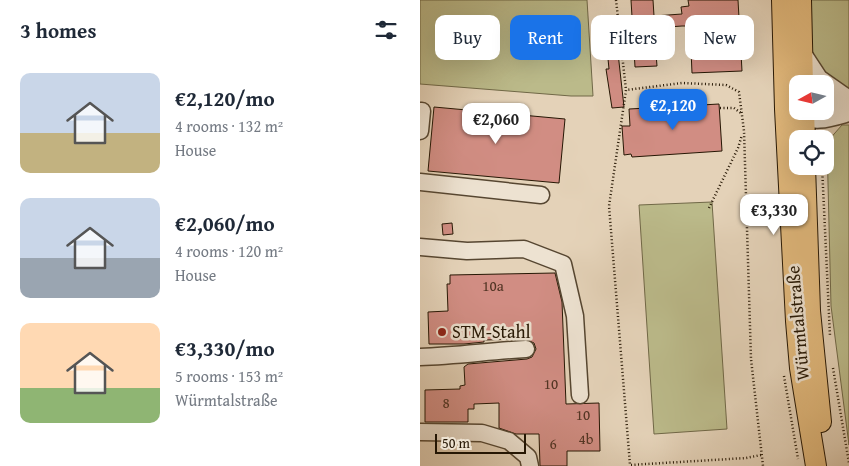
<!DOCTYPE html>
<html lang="en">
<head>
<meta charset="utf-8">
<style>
  body { margin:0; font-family:"Gentium Book Plus",serif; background:#f2f2f3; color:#1f2937; height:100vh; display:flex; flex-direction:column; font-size:19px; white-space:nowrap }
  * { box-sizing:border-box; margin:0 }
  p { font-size:16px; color:#747a83 }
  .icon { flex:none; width:28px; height:28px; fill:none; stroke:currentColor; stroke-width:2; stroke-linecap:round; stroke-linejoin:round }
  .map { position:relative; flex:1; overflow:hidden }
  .panel { display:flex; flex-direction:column; background:#fff; width:420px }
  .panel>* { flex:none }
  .top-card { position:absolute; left:15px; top:15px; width:339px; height:45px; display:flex; gap:10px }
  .needle { width:32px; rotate:262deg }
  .tools { position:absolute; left:369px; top:75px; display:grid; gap:10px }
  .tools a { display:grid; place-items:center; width:45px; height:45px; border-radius:10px; background:#fff; box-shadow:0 5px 20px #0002; font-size:25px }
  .scale { position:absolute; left:15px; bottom:12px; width:91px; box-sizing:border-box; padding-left:5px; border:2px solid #261704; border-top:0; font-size:14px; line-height:18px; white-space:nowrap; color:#261704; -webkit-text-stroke:4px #ede2d1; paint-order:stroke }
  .price { position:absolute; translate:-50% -42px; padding:0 11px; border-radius:10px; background:#fff; color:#222; font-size:16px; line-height:32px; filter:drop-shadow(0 1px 2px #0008) }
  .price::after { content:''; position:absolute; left:50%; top:30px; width:15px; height:11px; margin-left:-8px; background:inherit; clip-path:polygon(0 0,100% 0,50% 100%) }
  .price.active { background:#1a73e8; color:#fff }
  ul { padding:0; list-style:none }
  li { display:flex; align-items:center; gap:15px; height:125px; padding:0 20px }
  li span { display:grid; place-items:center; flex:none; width:140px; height:100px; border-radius:10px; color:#555 }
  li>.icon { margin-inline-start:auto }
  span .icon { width:60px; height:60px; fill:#fffc; stroke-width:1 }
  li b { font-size:21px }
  h2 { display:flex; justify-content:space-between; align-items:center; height:60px; padding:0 20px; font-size:21px }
  .pill { padding:0 18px; border-radius:10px; background:#fff; box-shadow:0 5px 20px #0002; font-size:18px; line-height:45px }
  .pill.active { background:#1a73e8; color:#fff }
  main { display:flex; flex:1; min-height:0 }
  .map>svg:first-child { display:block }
  .green { fill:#bbba8a; stroke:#706847 }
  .building { fill:#d18d83; stroke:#261704 }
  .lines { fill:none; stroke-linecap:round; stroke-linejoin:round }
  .minor-casing { stroke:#564631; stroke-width:19 }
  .major-casing { stroke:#261704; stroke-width:22 }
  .path { stroke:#261704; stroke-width:2.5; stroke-dasharray:1 2.5; stroke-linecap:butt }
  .minor { stroke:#ede2d1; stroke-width:16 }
  .major { stroke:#e2b97c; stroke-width:20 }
  .poi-dot { fill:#8f2418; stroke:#ede2d1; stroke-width:2 }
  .labels { text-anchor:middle; stroke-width:5; stroke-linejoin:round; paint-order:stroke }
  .number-label { font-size:15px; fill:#513424 }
  .street-label { font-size:18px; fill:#261704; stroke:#ede2d1 }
  .poi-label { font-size:18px; fill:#261704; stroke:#ede2d1; text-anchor:start }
</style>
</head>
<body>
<main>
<section class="panel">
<h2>3 homes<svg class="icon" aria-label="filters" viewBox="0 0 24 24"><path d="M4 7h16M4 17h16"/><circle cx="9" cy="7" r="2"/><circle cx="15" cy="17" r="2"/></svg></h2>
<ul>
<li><span style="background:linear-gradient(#c9d6e8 60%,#c2b280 0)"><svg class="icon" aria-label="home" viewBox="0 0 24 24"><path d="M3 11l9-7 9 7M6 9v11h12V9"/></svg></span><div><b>€2,120/mo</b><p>4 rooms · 132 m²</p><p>House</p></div></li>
<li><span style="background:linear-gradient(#c9d6e8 60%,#9aa5b1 0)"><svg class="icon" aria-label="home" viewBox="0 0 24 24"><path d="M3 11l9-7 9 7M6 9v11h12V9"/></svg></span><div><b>€2,060/mo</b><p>4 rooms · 120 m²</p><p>House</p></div></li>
<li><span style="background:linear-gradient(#ffd9b3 65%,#8fb573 0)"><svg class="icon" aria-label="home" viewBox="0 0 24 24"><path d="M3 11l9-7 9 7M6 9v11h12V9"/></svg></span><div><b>€3,330/mo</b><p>5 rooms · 153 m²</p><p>Würmtalstraße</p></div></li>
</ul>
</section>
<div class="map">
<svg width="429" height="466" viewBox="0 0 429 466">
  <rect width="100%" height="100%" fill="#e4d2b8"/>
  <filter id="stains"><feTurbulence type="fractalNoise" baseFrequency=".004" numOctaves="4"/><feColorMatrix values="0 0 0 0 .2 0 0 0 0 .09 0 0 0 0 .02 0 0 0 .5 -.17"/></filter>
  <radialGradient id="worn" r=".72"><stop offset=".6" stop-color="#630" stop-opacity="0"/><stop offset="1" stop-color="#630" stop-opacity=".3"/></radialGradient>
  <g class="green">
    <polygon points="0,0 167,0 173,96 151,96 0,84"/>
    <path d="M 389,0 L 429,0 L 429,89 C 414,85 394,67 391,52 C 388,35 390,16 389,0 Z"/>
    <polygon points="422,125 429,125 429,445 411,306 407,142"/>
    <polygon points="292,202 307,429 234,434 219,205"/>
  </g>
  <g class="building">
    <polygon points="211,0 233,0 234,16 262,14 261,7 269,6 268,0 318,0 322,71 272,73 270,26 262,26 234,28 237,66 215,67"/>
    <polygon points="194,17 204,107 192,108 186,69 189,69 184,18"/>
    <polygon points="299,104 302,151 212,157 211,154 204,155 202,126 210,126 209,109"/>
    <polygon points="14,107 145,119 139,183 8,171"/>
    <polygon points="32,223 33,234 23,235 22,224"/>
    <polygon points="135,273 142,302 146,404 179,403 180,451 147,451 147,466 120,466 119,434 96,434 79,428 79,403 54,404 54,409 48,409 48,422 5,422 5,390 40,389 40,386 45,385 44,367 48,364 107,359 112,357 116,349 114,343 105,339 64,340 64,342 44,344 9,344 8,312 28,311 27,284 30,284 30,275"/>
  </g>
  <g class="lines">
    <defs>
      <g id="minor">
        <polyline points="382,52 399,78 429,99"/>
        <polyline points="405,104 429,107"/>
        <polyline points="0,111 2,111 0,131"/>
        <path d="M 374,114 C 395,124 408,119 429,113"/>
        <polyline points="0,182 121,195"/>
        <polyline points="0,247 47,251 104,249 143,264 155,316 160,395"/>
        <path d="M 0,357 C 35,356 70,351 106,349"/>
        <polyline points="0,432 62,433 89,441 108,457 110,466"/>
      </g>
      <g id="major">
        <polyline points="362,0 365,109 376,321 380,368 396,466"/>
        <polyline points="381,0 383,84"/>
        <polyline points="384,111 385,139"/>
        <polyline points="385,166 390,311 401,422"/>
      </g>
    </defs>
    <use href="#minor" class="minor-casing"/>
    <use href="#major" class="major-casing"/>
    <g class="path">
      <polyline points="196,0 206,90"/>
      <polyline points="300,108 314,108 321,113"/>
      <polyline points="402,166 410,336"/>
      <polyline points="289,208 318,148 322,135"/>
      <polyline points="413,368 429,463"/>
      <polyline points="364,376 378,459"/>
      <polyline points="341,455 326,458 210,465 189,206 206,90 262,83 306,85 319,92 324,131 331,359 343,466"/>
    </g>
    <use href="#minor" class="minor"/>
    <use href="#major" class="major"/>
  </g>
  <circle class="poi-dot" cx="22" cy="332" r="5"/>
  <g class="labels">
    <g class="number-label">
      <text x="73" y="291">10a</text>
      <text x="131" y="389">10</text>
      <text x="26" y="408">8</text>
      <text x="163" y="420">10</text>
      <text x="166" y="444">4b</text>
      <text x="133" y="449">6</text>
    </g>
    <g class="street-label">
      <text transform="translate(378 323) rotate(-95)" y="6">Würmtalstraße</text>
    </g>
    <g class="poi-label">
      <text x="32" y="338">STM-Stahl</text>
    </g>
  </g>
  <rect width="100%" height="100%" filter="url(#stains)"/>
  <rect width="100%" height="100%" fill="url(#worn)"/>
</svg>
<div class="tools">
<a><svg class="needle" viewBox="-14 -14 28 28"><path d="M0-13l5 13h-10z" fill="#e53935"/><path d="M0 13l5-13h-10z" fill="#747a83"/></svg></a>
<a><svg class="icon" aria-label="locate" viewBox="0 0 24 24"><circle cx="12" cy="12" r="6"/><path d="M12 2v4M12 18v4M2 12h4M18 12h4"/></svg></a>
</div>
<div class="scale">50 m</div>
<b class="price active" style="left:253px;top:131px">€2,120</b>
<b class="price" style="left:76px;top:145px">€2,060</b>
<b class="price" style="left:354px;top:236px">€3,330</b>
<div class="top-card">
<a class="pill">Buy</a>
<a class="pill active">Rent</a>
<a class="pill">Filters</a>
<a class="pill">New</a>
</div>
</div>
</main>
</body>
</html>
